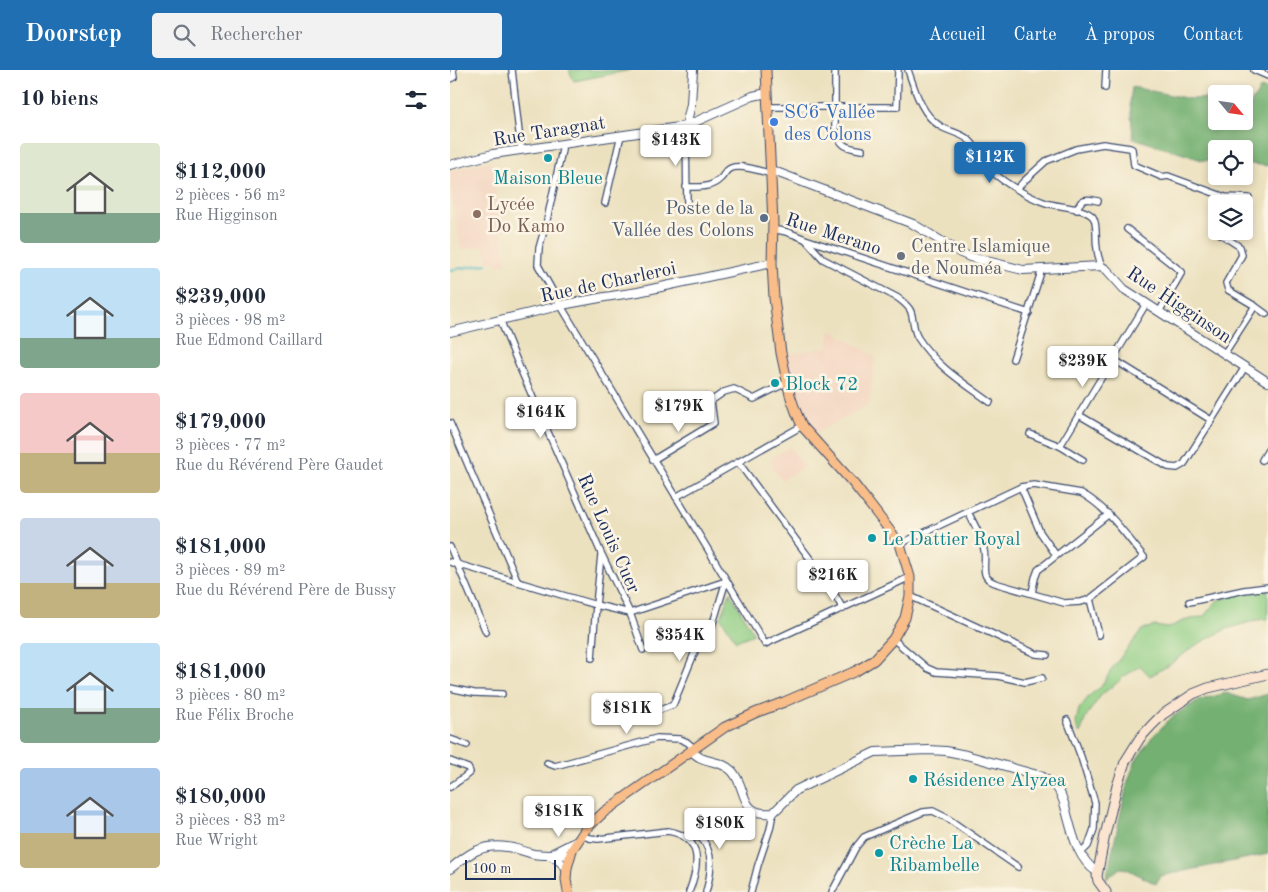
<!DOCTYPE html>
<html lang="fr">
<head>
<meta charset="utf-8">
<style>
  body { margin:0; font-family:"Old Standard TT",serif; background:#f2f2f3; color:#1f2937; height:100vh; display:flex; flex-direction:column; font-size:19px; white-space:nowrap }
  * { box-sizing:border-box; margin:0 }
  p { font-size:16px; color:#747a83 }
  .icon { flex:none; width:28px; height:28px; fill:none; stroke:currentColor; stroke-width:2; stroke-linecap:round; stroke-linejoin:round }
  .map { position:relative; flex:1; overflow:hidden }
  .details { display:flex; flex-direction:column; background:#fff; width:450px }
  .details>* { flex:none }
  .needle { width:32px; rotate:119deg }
  .fabs { position:absolute; left:758px; top:15px; display:grid; gap:10px }
  .fabs a { display:grid; place-items:center; width:45px; height:45px; border-radius:5px; background:#fff; box-shadow:0 2px 8px #0003; font-size:25px }
  .scale { position:absolute; left:15px; bottom:12px; width:91px; box-sizing:border-box; padding-left:5px; border:2px solid #1b2f5e; border-top:0; font-size:14px; line-height:18px; white-space:nowrap; color:#1b2f5e; -webkit-text-stroke:4px #fcf5e5; paint-order:stroke }
  .price { position:absolute; translate:-50% -42px; padding:0 11px; border-radius:5px; background:#fff; color:#222; font-size:16px; line-height:32px; filter:drop-shadow(0 1px 2px #0008) }
  .price::after { content:''; position:absolute; left:50%; top:30px; width:15px; height:11px; margin-left:-8px; background:inherit; clip-path:polygon(0 0,100% 0,50% 100%) }
  .price.current { background:#1f6fb2; color:#fff }
  ul { padding:0; list-style:none }
  li { display:flex; align-items:center; gap:15px; height:125px; padding:0 20px }
  li span { display:grid; place-items:center; flex:none; width:140px; height:100px; border-radius:5px; color:#555 }
  li>.icon { margin-inline-start:auto }
  span .icon { width:60px; height:60px; fill:#fffc; stroke-width:1 }
  li b { font-size:21px }
  h2 { display:flex; justify-content:space-between; align-items:center; height:60px; padding:0 20px; font-size:21px }
  header { display:flex; align-items:center; gap:30px; box-sizing:border-box; height:70px; padding:0 25px; background:#1f6fb2; color:#fff }
  header strong { font-size:24px }
  nav { display:flex; gap:28px; margin-inline-start:auto; font-size:18px }
  .search { width:350px; height:45px; background:#f2f2f3; display:flex; align-items:center; gap:12px; box-sizing:border-box; padding:0 18px; border-radius:5px; color:#747a83; font-size:19px }
  main { display:flex; flex:1; min-height:0 }
  .map>svg:first-child { display:block }
  .built { fill:#f3d4bf }
  .green { fill:#8fcd83; stroke:#557e70 }
  .forest { fill:#73b071; stroke:#477068 }
  .lines { fill:none; stroke-linecap:round; stroke-linejoin:round }
  .stream { stroke:#4cbac6; stroke-width:2 }
  .minor-casing { stroke:#3a4a6d; stroke-width:8 }
  .tertiary-casing { stroke:#3a4a6d; stroke-width:10 }
  .secondary-casing { stroke:#3a4a6d; stroke-width:11 }
  .primary-casing { stroke:#3a4a6d; stroke-width:11 }
  .minor { stroke:#fff; stroke-width:5.5 }
  .tertiary { stroke:#fff; stroke-width:8 }
  .secondary { stroke:#fce5d0; stroke-width:9 }
  .primary { stroke:#f8bd89; stroke-width:9 }
  .shop-dot { fill:#3f7fe0; stroke:#fcf5e5; stroke-width:2 }
  .culture-dot { fill:#0f9aa8; stroke:#fcf5e5; stroke-width:2 }
  .education-dot { fill:#8d6e63; stroke:#fcf5e5; stroke-width:2 }
  .service-dot { fill:#5c6f8a; stroke:#fcf5e5; stroke-width:2 }
  .worship-dot { fill:#6b7280; stroke:#fcf5e5; stroke-width:2 }
  .labels { text-anchor:middle; stroke-width:5; stroke-linejoin:round; paint-order:stroke }
  .shop-label { font-size:19px; fill:#366cbe; stroke:#fcf5e5; text-anchor:start }
  .street-label { font-size:19px; fill:#1b2f5e; stroke:#fcf5e5 }
  .culture-label { font-size:19px; fill:#0d838f; stroke:#fcf5e5; text-anchor:start }
  .education-label { font-size:19px; fill:#785e54; stroke:#fcf5e5; text-anchor:start }
  .service-label { font-size:19px; fill:#4e5e75; stroke:#fcf5e5; text-anchor:end }
  .worship-label { font-size:19px; fill:#5b616d; stroke:#fcf5e5; text-anchor:start }
</style>
</head>
<body>
<header>
<strong>Doorstep</strong>
<div class="search"><svg class="icon" aria-label="search" viewBox="0 0 24 24"><circle cx="10" cy="10" r="6"/><path d="M15 15l6 6"/></svg>Rechercher</div>
<nav><a>Accueil</a><a>Carte</a><a>À propos</a><a>Contact</a></nav>
</header>
<main>
<section class="details">
<h2>10 biens<svg class="icon" aria-label="filters" viewBox="0 0 24 24"><path d="M4 7h16M4 17h16"/><circle cx="9" cy="7" r="2"/><circle cx="15" cy="17" r="2"/></svg></h2>
<ul>
<li><span style="background:linear-gradient(#dfe7d0 70%,#7fa58c 0)"><svg class="icon" aria-label="home" viewBox="0 0 24 24"><path d="M3 11l9-7 9 7M6 9v11h12V9"/></svg></span><div><b>$112,000</b><p>2 pièces · 56 m²</p><p>Rue Higginson</p></div></li>
<li><span style="background:linear-gradient(#bfe0f5 70%,#7fa58c 0)"><svg class="icon" aria-label="home" viewBox="0 0 24 24"><path d="M3 11l9-7 9 7M6 9v11h12V9"/></svg></span><div><b>$239,000</b><p>3 pièces · 98 m²</p><p>Rue Edmond Caillard</p></div></li>
<li><span style="background:linear-gradient(#f6c9c9 60%,#c2b280 0)"><svg class="icon" aria-label="home" viewBox="0 0 24 24"><path d="M3 11l9-7 9 7M6 9v11h12V9"/></svg></span><div><b>$179,000</b><p>3 pièces · 77 m²</p><p>Rue du Révérend Père Gaudet</p></div></li>
<li><span style="background:linear-gradient(#c9d6e8 65%,#c2b280 0)"><svg class="icon" aria-label="home" viewBox="0 0 24 24"><path d="M3 11l9-7 9 7M6 9v11h12V9"/></svg></span><div><b>$181,000</b><p>3 pièces · 89 m²</p><p>Rue du Révérend Père de Bussy</p></div></li>
<li><span style="background:linear-gradient(#bfe0f5 65%,#7fa58c 0)"><svg class="icon" aria-label="home" viewBox="0 0 24 24"><path d="M3 11l9-7 9 7M6 9v11h12V9"/></svg></span><div><b>$181,000</b><p>3 pièces · 80 m²</p><p>Rue Félix Broche</p></div></li>
<li><span style="background:linear-gradient(#a9c7e8 65%,#c2b280 0)"><svg class="icon" aria-label="home" viewBox="0 0 24 24"><path d="M3 11l9-7 9 7M6 9v11h12V9"/></svg></span><div><b>$180,000</b><p>3 pièces · 83 m²</p><p>Rue Wright</p></div></li>
</ul>
</section>
<div class="map">
<svg width="818" height="822" viewBox="0 0 818 822">
  <rect width="100%" height="100%" fill="#fcf5e5"/>
  <filter id="ink" filterUnits="userSpaceOnUse"><feTurbulence type="fractalNoise" baseFrequency=".02" numOctaves="2"/><feDisplacementMap in="SourceGraphic" scale="10" xChannelSelector="R" yChannelSelector="G"/><feConvolveMatrix kernelMatrix="1 2 1 2 8 2 1 2 1" color-interpolation-filters="sRGB"/></filter>
  <filter id="wash" filterUnits="userSpaceOnUse"><feTurbulence type="fractalNoise" baseFrequency=".0096" numOctaves="4" result="noise"/><feDisplacementMap in="SourceGraphic" scale="20" xChannelSelector="R" yChannelSelector="G"/><feGaussianBlur stdDeviation="1.12" result="paint"/><feColorMatrix in="noise" values="0 0 0 0 0 0 0 0 0 0 0 0 0 0 0 0 0 1.4 0 .05"/><feComposite in="paint" operator="in"/></filter>
  <g filter="url(#wash)">
    <rect width="100%" height="100%" fill="#ece1bf"/>
    <g class="built">
      <polygon points="41,90 56,193 47,195 45,190 37,192 34,176 11,180 0,114 0,101"/>
      <polygon points="380,259 425,286 419,334 361,366 352,356 331,285 378,277"/>
      <polygon points="340,377 354,396 332,410 323,398 322,388"/>
    </g>
    <g class="green">
      <polygon points="119,0 181,0 124,11"/>
      <polygon points="818,520 818,549 807,550 776,559 746,575 719,595 700,606 690,596 673,607 667,613 652,624 637,645 630,663 627,659 626,652 629,639 640,625 651,617 663,597 693,559 705,556 718,558 733,551 754,546 768,530 788,524"/>
      <polygon points="280,523 304,564 286,571 271,548"/>
    </g>
    <g class="forest">
      <polygon points="682,17 740,29 766,28 766,51 794,51 794,40 796,41 811,18 818,21 818,96 794,93 794,79 766,79 766,91 752,90 683,68 680,32"/>
      <polygon points="776,623 798,630 818,624 818,784 710,806 706,814 677,799 670,798 656,809 678,711 685,692 702,667 722,647 747,631"/>
    </g>
    <g class="lines">
      <polyline class="stream" points="0,200 36,194"/>
    </g>
  </g>
  <g filter="url(#ink)">
    <g class="lines">
      <defs>
        <g id="minor">
          <polyline points="62,0 71,80"/>
          <path d="M 385,0 L 385,62 C 393,78 396,77 412,80"/>
          <path d="M 458,0 C 465,20 471,44 490,56 C 499,62 512,63 520,71 C 527,77 529,87 535,94 C 548,110 576,126 596,133 C 608,137 635,137 643,147 C 648,154 645,169 647,178 C 647,184 650,190 651,196"/>
          <polyline points="804,0 818,6"/>
          <polyline points="0,9 4,7 3,0"/>
          <polyline points="655,18 656,0"/>
          <polyline points="317,37 447,37 448,0"/>
          <polyline points="236,56 237,138"/>
          <polyline points="112,74 112,80 97,150 89,178 88,195 111,236 315,574 460,507"/>
          <path d="M 236,117 C 249,117 261,118 270,109 C 275,105 275,100 281,98 C 291,94 311,101 321,104"/>
          <polyline points="567,119 573,112 596,91 626,79 653,74 680,78 682,79 684,95 712,107 718,106 775,127 799,128"/>
          <polyline points="155,133 171,65"/>
          <path d="M 627,140 C 630,128 637,128 648,131"/>
          <polyline points="677,159 732,202 709,242"/>
          <path d="M 323,160 C 333,159 345,165 355,169 L 579,243"/>
          <polyline points="766,161 790,177 792,185 776,213 778,220 805,236 774,284"/>
          <path d="M 356,170 L 373,189 L 448,228 C 453,232 459,236 461,242 C 464,251 463,260 468,268 C 486,296 514,313 540,332"/>
          <polyline points="805,236 816,244"/>
          <polyline points="51,250 53,257 69,296 151,483 180,543 193,580"/>
          <polyline points="563,289 592,199"/>
          <polyline points="663,289 761,350"/>
          <polyline points="629,345 718,397 727,398 734,394 795,297"/>
          <polyline points="0,353 68,512"/>
          <polyline points="580,364 610,376"/>
          <polyline points="203,390 264,353 261,331 274,322 284,319 304,329 338,312"/>
          <polyline points="633,390 610,376 696,234"/>
          <polyline points="812,390 818,380"/>
          <polyline points="288,392 378,513 393,539"/>
          <polyline points="571,417 590,462 606,485"/>
          <polyline points="226,427 352,356"/>
          <path d="M 450,474 L 571,417 L 584,415 L 631,423 C 657,437 675,464 694,487 L 640,529 L 631,532 L 614,533 L 548,514 C 542,512 537,510 535,504 C 533,497 536,487 534,480 C 533,469 523,452 518,442"/>
          <polyline points="0,477 36,562"/>
          <polyline points="0,492 146,535 180,543 276,511"/>
          <polyline points="582,523 585,508 588,500 659,444"/>
          <polyline points="460,526 586,584 597,585"/>
          <polyline points="640,529 649,565"/>
          <polyline points="739,532 794,520 818,517"/>
          <polyline points="443,569 477,598 486,602 548,606 575,612 592,608"/>
          <polyline points="142,588 146,535 151,485"/>
          <polyline points="0,618 24,623 52,624"/>
          <polyline points="165,650 204,642 223,635 246,579 260,563 276,511"/>
          <polyline points="617,650 631,687 645,733 644,759 638,776 631,783"/>
          <polyline points="0,669 17,675"/>
          <path d="M 0,691 L 18,698 L 20,702 C 14,708 7,712 0,717"/>
          <polyline points="97,693 105,696 207,668 230,669 237,672 244,678"/>
          <path d="M 131,765 L 139,768 L 148,769 L 218,761 C 254,767 249,796 239,822"/>
          <path d="M 236,768 L 250,767 C 265,782 261,804 256,822"/>
          <polyline points="301,822 308,795 320,759 323,743"/>
          <polyline points="382,822 406,777 414,767 473,742 483,741 497,748 568,797"/>
        </g>
        <g id="tertiary">
          <polyline points="236,56 241,34 243,0"/>
          <polyline points="0,95 43,84 236,56 303,26 317,23"/>
          <polyline points="321,100 463,154 511,183 520,187 573,200 651,196 657,200 674,219 818,312"/>
          <polyline points="0,262 117,234 155,227 188,222 322,193"/>
          <path d="M 241,680 C 251,694 271,689 282,701 C 298,718 288,747 323,743 L 346,720 L 425,682 L 479,680 L 496,681 L 516,685 L 591,706 C 597,710 603,713 607,718 C 612,724 614,733 616,740 C 622,762 627,789 647,802"/>
          <polyline points="103,783 127,771"/>
          <polyline points="100,785 108,790 117,798"/>
          <path d="M 0,799 C 18,784 32,773 57,777 C 66,778 75,782 84,784 C 95,786 108,784 120,785"/>
        </g>
        <polyline id="secondary" points="656,822 648,811 647,806 655,765 667,716 675,692 690,668 702,655 712,645 743,624 758,618 818,604"/>
        <polyline id="primary" points="118,822 116,809 117,798 122,780 135,760 154,742 275,657 305,643 334,632 406,601 424,590 443,569 455,548 460,526 460,507 450,474 424,440 403,413 352,356 346,342 340,325 331,283 324,228 322,193 323,153 316,0"/>
      </defs>
      <use href="#minor" class="minor-casing"/>
      <use href="#tertiary" class="tertiary-casing"/>
      <use href="#secondary" class="secondary-casing"/>
      <use href="#primary" class="primary-casing"/>
      <use href="#minor" class="minor"/>
      <use href="#tertiary" class="tertiary"/>
      <use href="#secondary" class="secondary"/>
      <use href="#primary" class="primary"/>
    </g>
  </g>
  <circle class="shop-dot" cx="324" cy="52" r="5"/>
  <g class="culture-dot">
    <circle cx="98" cy="88" r="5"/>
    <circle cx="325" cy="313" r="5"/>
    <circle cx="422" cy="468" r="5"/>
    <circle cx="463" cy="709" r="5"/>
    <circle cx="429" cy="783" r="5"/>
  </g>
  <circle class="education-dot" cx="27" cy="144" r="5"/>
  <circle class="service-dot" cx="314" cy="148" r="5"/>
  <circle class="worship-dot" cx="451" cy="186" r="5"/>
  <g class="labels">
    <g class="shop-label">
      <text x="334" y="48">SC6 Vallée<tspan x="334" dy="22">des Colons</tspan></text>
    </g>
    <g class="street-label">
      <text transform="translate(99 60) rotate(-9)" y="7">Rue Taragnat</text>
      <text transform="translate(384 163) rotate(18)" y="7">Rue Merano</text>
      <text transform="translate(158 211) rotate(-12)" y="7">Rue de Charleroi</text>
      <text transform="translate(730 234) rotate(34)" y="7">Rue Higginson</text>
      <text transform="translate(160 463) rotate(66)" y="7">Rue Louis Cuer</text>
    </g>
    <g class="culture-label">
      <text x="98" y="114" text-anchor="middle">Maison Bleue</text>
      <text x="335" y="320">Block 72</text>
      <text x="432" y="475">Le Dattier Royal</text>
      <text x="473" y="716">Résidence Alyzea</text>
      <text x="439" y="779">Crèche La<tspan x="439" dy="22">Ribambelle</tspan></text>
    </g>
    <g class="education-label">
      <text x="37" y="140">Lycée<tspan x="37" dy="22">Do Kamo</tspan></text>
    </g>
    <g class="service-label">
      <text x="304" y="144">Poste de la<tspan x="304" dy="22">Vallée des Colons</tspan></text>
    </g>
    <g class="worship-label">
      <text x="461" y="182">Centre Islamique<tspan x="461" dy="22">de Nouméa</tspan></text>
    </g>
  </g>
</svg>
<div class="fabs">
<a><svg class="needle" viewBox="-14 -14 28 28"><path d="M0-13l5 13h-10z" fill="#e53935"/><path d="M0 13l5-13h-10z" fill="#747a83"/></svg></a>
<a><svg class="icon" aria-label="locate" viewBox="0 0 24 24"><circle cx="12" cy="12" r="6"/><path d="M12 2v4M12 18v4M2 12h4M18 12h4"/></svg></a>
<a><svg class="icon" aria-label="layers" viewBox="0 0 24 24"><path d="M12 4l9 5-9 5-9-5zM3 14l9 5 9-5"/></svg></a>
</div>
<div class="scale">100 m</div>
<b class="price" style="left:226px;top:97px">$143K</b>
<b class="price current" style="left:540px;top:114px">$112K</b>
<b class="price" style="left:633px;top:318px">$239K</b>
<b class="price" style="left:229px;top:363px">$179K</b>
<b class="price" style="left:91px;top:369px">$164K</b>
<b class="price" style="left:383px;top:532px">$216K</b>
<b class="price" style="left:230px;top:592px">$354K</b>
<b class="price" style="left:177px;top:665px">$181K</b>
<b class="price" style="left:109px;top:768px">$181K</b>
<b class="price" style="left:270px;top:780px">$180K</b>
</div>
</main>
</body>
</html>
